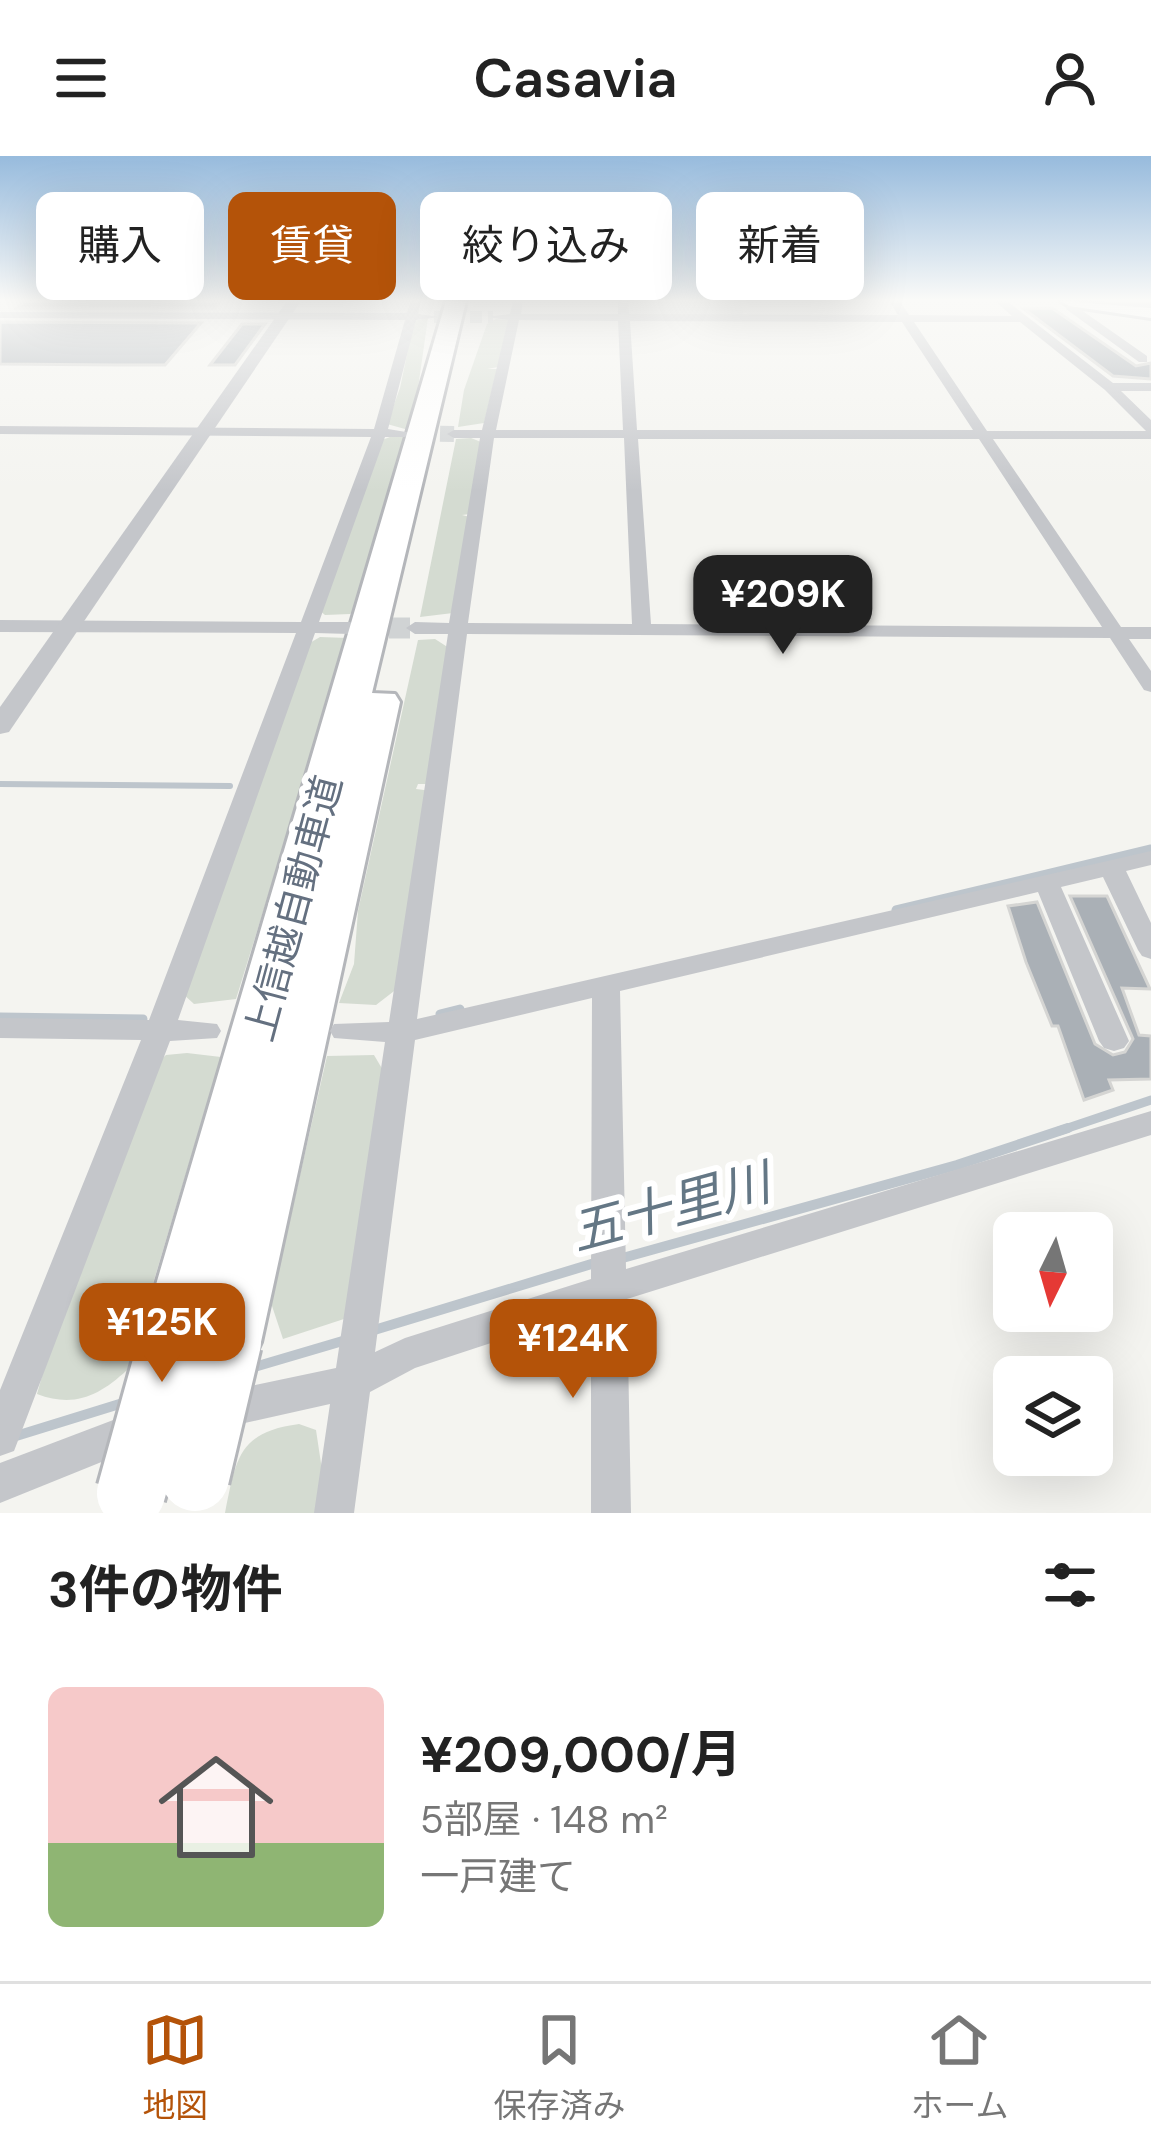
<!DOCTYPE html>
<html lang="ja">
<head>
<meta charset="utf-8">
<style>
  body { margin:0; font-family:"DM Sans","Noto Sans JP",sans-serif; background:#f2f2f2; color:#222; height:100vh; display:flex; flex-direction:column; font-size:45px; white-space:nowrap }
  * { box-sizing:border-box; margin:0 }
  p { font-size:39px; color:#767676 }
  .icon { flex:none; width:66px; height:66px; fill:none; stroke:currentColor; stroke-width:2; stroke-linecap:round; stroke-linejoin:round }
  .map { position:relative; height:1357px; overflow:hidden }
  .drawer { display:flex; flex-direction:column; background:#fff; flex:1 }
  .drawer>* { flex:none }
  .guide { position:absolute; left:36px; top:36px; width:1080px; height:108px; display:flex; gap:24px }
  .needle { width:78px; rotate:185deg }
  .buttons { position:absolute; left:993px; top:1056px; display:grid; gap:24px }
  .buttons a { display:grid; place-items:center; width:120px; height:120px; border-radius:18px; background:#fff; box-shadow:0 12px 48px #0002; font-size:60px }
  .price { position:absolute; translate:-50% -102px; padding:0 27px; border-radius:24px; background:#b45309; color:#fff; font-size:39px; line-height:78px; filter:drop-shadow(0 3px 6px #0008) }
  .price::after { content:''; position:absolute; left:50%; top:72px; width:36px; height:27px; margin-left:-18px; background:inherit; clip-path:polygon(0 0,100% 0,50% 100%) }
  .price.on { background:#222; color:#fff }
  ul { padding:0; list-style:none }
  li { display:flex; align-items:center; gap:36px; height:300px; padding:0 48px }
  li+li { border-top:3px solid #e0e0e0 }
  li span { display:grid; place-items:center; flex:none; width:336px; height:240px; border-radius:18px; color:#555 }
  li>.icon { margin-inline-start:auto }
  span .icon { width:144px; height:144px; fill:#fffc; stroke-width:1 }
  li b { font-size:51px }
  h2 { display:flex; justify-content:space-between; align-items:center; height:144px; padding:0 48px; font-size:51px }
  .tag { padding:0 42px; border-radius:18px; background:#fff; box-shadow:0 12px 48px #0002; font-size:42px; line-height:108px }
  .tag.on { background:#b45309; color:#fff }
  header { display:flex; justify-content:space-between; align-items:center; height:156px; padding:0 48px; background:#fff; font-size:54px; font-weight:600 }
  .menu { display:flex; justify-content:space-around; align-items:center; height:168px; border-top:3px solid #e0e0e0; background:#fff; font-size:33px; color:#767676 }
  .menu a { display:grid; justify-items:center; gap:6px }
  .menu .on { color:#b45309 }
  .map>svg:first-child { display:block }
  .built { fill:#e4e6e4 }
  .green { fill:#d4dbd1 }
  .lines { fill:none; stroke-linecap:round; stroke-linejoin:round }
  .stream-far2 { stroke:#bdc5cc; stroke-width:6 }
  .stream-far1 { stroke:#bdc5cc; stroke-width:9 }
  .stream { stroke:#bdc5cc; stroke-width:10 }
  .building { fill:#aab0b6; stroke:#d5d5d3; stroke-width:3 }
  .minor-tunnel-far2 { stroke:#d0d3d4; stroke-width:12; stroke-dasharray:12 6; stroke-linecap:butt }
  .minor-tunnel-far1 { stroke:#d0d3d4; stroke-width:16; stroke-dasharray:16 8; stroke-linecap:butt }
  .minor-tunnel { stroke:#d0d3d4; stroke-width:21; stroke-dasharray:21 10; stroke-linecap:butt }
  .secondary-casing { stroke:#b6b9be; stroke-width:6 }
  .motorway-casing { stroke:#b4b6ba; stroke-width:6 }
  .minor { fill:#c4c6ca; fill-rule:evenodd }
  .tertiary { fill:#c4c6ca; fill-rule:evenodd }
  .secondary { fill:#fff; fill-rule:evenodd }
  .motorway { fill:#fff; fill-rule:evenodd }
  .motorway-bridge-casing { stroke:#b4b6ba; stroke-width:74; stroke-linecap:butt }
  .motorway-bridge { stroke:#fff; stroke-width:68 }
  .labels { text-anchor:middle; stroke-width:12; stroke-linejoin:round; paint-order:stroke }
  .street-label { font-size:39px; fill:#647080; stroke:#fff }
  .near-water-label { font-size:51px; font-style:italic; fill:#647785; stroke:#fff }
</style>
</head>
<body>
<header><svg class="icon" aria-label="menu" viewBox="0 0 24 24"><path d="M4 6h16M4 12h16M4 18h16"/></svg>Casavia<svg class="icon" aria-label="person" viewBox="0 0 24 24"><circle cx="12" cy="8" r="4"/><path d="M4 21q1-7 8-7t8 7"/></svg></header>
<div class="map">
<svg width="1151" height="1357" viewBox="0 0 1151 1357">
  <rect width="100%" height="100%" fill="#f4f4f0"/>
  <polygon class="built" points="626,145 740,145 744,160 627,159"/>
  <g class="green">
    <polygon points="428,162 414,260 405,273 387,268 400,232 414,165"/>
    <polygon points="496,163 509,164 498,211 487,213 497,213 484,267 458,271 464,234 487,168"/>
    <polygon points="390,281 406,281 359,452 350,458 325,459 319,454 382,284"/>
    <polygon points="471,282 481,286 470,358 462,359 470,361 453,457 420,461 456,283"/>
    <polygon points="320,481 348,482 236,843 194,848 182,837 308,488"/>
    <polygon points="418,484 435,483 449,492 431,628 418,628 416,633 432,635 398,832 376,849 339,847 354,808 358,755"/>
    <path d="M 187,897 L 221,901 L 127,1214 C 99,1240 74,1252 37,1238 L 56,1170 L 155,909 L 166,899 Z"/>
    <polygon points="374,899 384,916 347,1162 283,1183 271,1147 327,900"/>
    <path d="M 299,1268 L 316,1274 L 322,1314 L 320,1357 L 225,1357 C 236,1303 238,1276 299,1268 Z"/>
  </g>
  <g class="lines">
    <polyline class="stream-far2" points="0,628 230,630"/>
    <g class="stream-far1">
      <polyline points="896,754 1151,693"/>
      <polyline points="440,858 460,853"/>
      <polyline points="0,861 143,863"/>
      <polyline points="1059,975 1151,944"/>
    </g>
    <g class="stream">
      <polyline points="619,1103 957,1009 1068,972"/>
      <polyline points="371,1175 598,1106"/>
      <polyline points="251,1212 346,1184"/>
      <polyline points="0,1285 126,1246"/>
    </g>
  </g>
  <g class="building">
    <polygon points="25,145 220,145 214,152 17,152"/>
    <polygon points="1052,152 1136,210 1151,207 1151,223 1113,220 1024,153"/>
    <polygon points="0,166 201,167 165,209 118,209 0,208"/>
    <polygon points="242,168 265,168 235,209 210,209"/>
    <polygon points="1070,740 1107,740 1150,833 1122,832 1139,879 1151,880 1151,923 1109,924 1113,934 1084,944 1058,870 1052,870 1026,806 1008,750 1037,746 1095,888 1113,899 1125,896 1133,883"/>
  </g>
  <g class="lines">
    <g class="minor-tunnel-far2">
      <polyline points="434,161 493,161"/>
      <polyline points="405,277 454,278"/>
    </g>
    <polyline class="minor-tunnel-far1" points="416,277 454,278"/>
    <polyline class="minor-tunnel" points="358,472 415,472"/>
    <defs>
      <polygon id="secondary" points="1061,145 1151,152 1151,162 1069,150"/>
      <polygon id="motorway" points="446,145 466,145 372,537 395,538 400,546 261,1186 251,1208 227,1217 201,1203 195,1215 171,1224 147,1215 137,1193"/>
    </defs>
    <use href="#secondary" class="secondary-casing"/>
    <use href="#motorway" class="motorway-casing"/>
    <g class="minor">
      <polygon points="411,145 421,145 418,158 440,161 416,164 388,273 412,277 405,281 385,281 319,466 350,466 359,472 350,478 315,477 178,864 217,868 221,875 217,882 170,885 19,1282 14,1295 0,1300 0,1234 141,884 0,882 0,862 149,864 296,477 0,476 0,464 301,466 371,281 0,278 0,270 374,273 405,164 0,162 0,156 407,157"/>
      <path d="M 513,145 L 523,145 L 521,158 L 618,158 L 618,145 L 628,145 L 629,158 L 898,159 L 889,145 L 900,145 L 909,159 L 1012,160 L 995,145 L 1007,145 L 1113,227 L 1151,227 L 1151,235 L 1121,235 L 1151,264 L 1151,283 L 993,283 L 1121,471 L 1151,471 L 1151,483 L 1129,483 L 1151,515 L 1151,536 L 1144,534 L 1110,482 L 467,478 L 417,863 L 1151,695 L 1151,709 L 1126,715 L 1151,767 L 1151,803 L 1142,800 L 1138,794 L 1103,721 L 1061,731 L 1129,885 L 1124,892 L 1114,895 L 1104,892 L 1099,885 L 1038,736 L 620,835 L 626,1113 L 1151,955 L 1151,979 L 627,1143 L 631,1357 L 591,1357 L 591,1154 L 415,1212 L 370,1236 L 354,1357 L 314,1357 L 330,1248 L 218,1273 L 205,1268 L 199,1255 L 205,1242 L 218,1237 L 336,1212 L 385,886 L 334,882 L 330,875 L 334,868 L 389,866 L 448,478 L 415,478 L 406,472 L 415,466 L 449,467 L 480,282 L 454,282 L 447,278 L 454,274 L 482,274 L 508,164 L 487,161 L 510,158 ZM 519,164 L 618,165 L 623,274 L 496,274 ZM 630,165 L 902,166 L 973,274 L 637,274 ZM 914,166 L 1020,166 L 1105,234 L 1146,275 L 987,275 ZM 494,282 L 624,282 L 632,468 L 468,467 ZM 638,283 L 979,283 L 1102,471 L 651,468 ZM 592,842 L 591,1123 L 405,1182 L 375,1196 L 415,884 Z"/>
      <polygon points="1070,145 1080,145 1077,151 1147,200 1147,206 1139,206 1066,153"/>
      <polygon points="1095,146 1151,146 1151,152 1091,151"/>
      <polygon points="137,1255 151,1260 156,1273 151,1286 0,1347 0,1307"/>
    </g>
    <polygon class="tertiary" points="287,145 301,145 9,576 0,578 0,551"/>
    <use href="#secondary" class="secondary"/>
    <use href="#motorway" class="motorway"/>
    <defs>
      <g id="motorway-bridge">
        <polyline points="195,1321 227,1186"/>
        <polyline points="131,1337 171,1193"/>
      </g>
    </defs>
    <use href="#motorway-bridge" class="motorway-bridge-casing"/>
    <use href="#motorway-bridge" class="motorway-bridge"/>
  </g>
  <linearGradient id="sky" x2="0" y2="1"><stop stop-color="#97bbdd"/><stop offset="0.43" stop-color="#fafaf8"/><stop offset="1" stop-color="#fafaf8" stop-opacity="0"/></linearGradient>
  <rect width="1151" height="335" fill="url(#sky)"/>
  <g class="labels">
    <g class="street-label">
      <text transform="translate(293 752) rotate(-75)" y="14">上信越自動車道</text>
    </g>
    <g class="near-water-label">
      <text transform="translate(670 1051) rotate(-15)" y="18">五十里川</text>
    </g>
  </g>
</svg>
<div class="buttons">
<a><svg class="needle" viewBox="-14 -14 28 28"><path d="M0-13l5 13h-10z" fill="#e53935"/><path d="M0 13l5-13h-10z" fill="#767676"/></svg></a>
<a><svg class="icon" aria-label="layers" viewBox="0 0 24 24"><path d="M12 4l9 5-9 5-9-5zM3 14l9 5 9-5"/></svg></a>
</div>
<b class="price on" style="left:783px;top:501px">¥209K</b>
<b class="price" style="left:162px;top:1229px">¥125K</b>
<b class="price" style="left:573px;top:1245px">¥124K</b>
<div class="guide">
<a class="tag">購入</a>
<a class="tag on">賃貸</a>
<a class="tag">絞り込み</a>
<a class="tag">新着</a>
</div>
</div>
<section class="drawer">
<h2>3件の物件<svg class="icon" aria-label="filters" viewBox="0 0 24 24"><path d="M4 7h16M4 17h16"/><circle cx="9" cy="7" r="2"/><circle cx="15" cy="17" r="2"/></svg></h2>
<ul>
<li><span style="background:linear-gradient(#f6c9c9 65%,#8fb573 0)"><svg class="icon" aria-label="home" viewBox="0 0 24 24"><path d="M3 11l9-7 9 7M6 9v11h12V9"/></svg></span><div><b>¥209,000/月</b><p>5部屋 · 148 m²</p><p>一戸建て</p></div></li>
</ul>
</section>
<nav class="menu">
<a class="on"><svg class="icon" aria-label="map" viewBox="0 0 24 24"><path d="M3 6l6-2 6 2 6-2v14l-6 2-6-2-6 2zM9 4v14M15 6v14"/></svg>地図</a>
<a><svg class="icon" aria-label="saved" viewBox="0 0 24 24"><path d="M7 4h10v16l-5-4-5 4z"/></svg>保存済み</a>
<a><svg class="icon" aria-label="home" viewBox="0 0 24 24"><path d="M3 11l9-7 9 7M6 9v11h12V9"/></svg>ホーム</a>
</nav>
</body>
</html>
